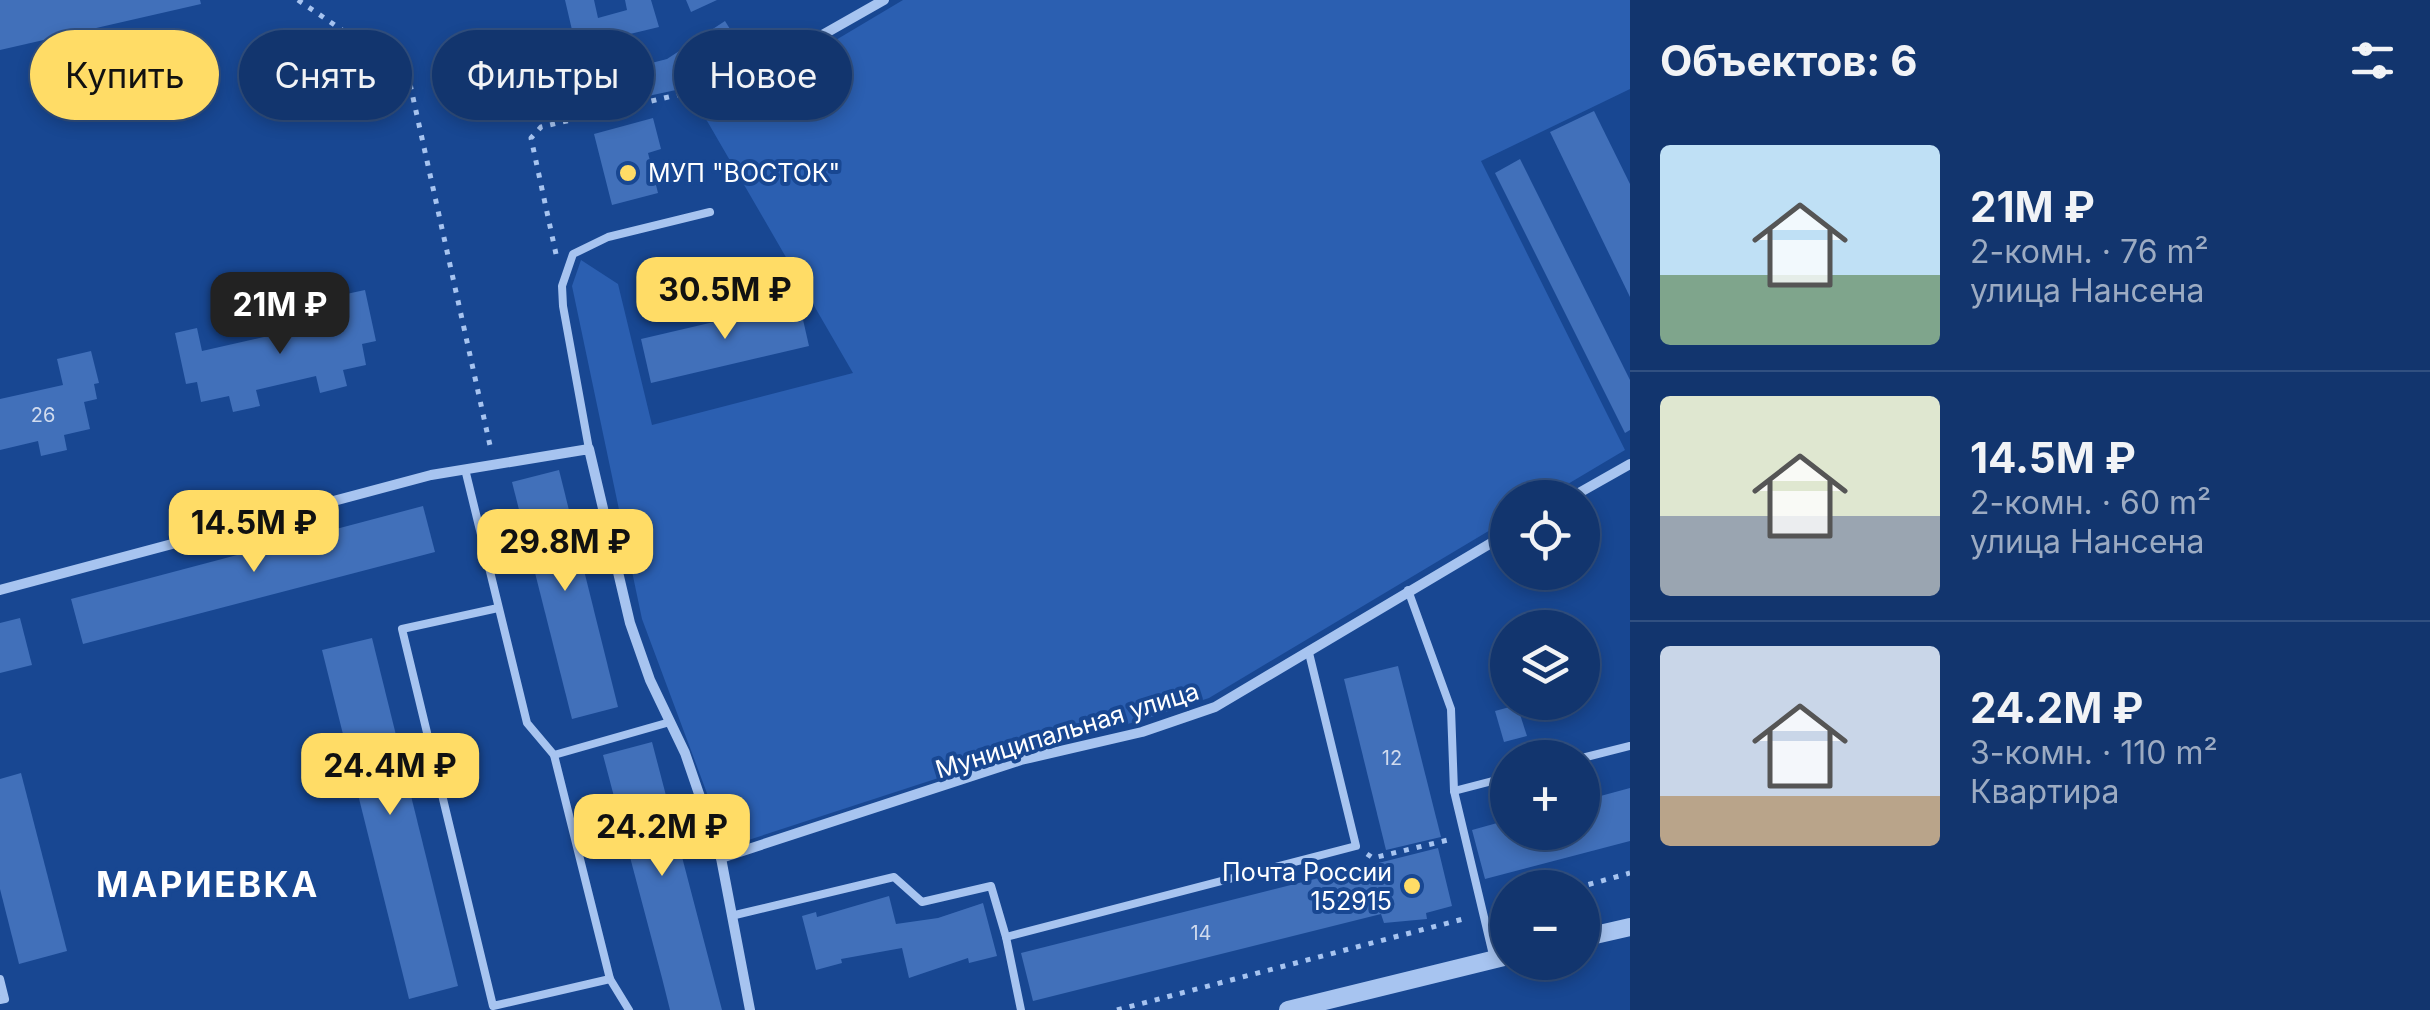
<!DOCTYPE html>
<html lang="ru">
<head>
<meta charset="utf-8">
<style>
  body { margin:0; font-family:Inter,sans-serif; background:#1b3d73; color:#f1f3f6; height:100vh; display:flex; flex-direction:column; font-size:38px; white-space:nowrap }
  * { box-sizing:border-box; margin:0 }
  p { font-size:32px; color:#9cabc2 }
  .icon { flex:none; width:55px; height:55px; fill:none; stroke:currentColor; stroke-width:2; stroke-linecap:round; stroke-linejoin:round }
  .map { position:relative; flex:1; overflow:hidden }
  .details { display:flex; flex-direction:column; background:#12356e; width:800px }
  .details>* { flex:none }
  .top-card { position:absolute; left:30px; top:30px; width:950px; height:90px; display:flex; gap:20px }
  .controls { position:absolute; left:1490px; top:480px; display:grid; gap:20px }
  .controls a { display:grid; place-items:center; width:110px; height:110px; border-radius:50%; background:#12356e; box-shadow:0 5px 15px #0003,0 0 0 2px #315081; font-size:50px }
  .price { position:absolute; translate:-50% -85px; padding:0 22px; border-radius:20px; background:#ffdc66; color:#111; font-size:32px; line-height:65px; filter:drop-shadow(0 2px 5px #0008) }
  .price::after { content:''; position:absolute; left:50%; top:60px; width:30px; height:22px; margin-left:-15px; background:inherit; clip-path:polygon(0 0,100% 0,50% 100%) }
  .price.on { background:#222; color:#fff }
  ul { padding:0; list-style:none }
  li { display:flex; align-items:center; gap:30px; height:250px; padding:0 30px }
  li+li { border-top:2px solid #315081 }
  li span { display:grid; place-items:center; flex:none; width:280px; height:200px; border-radius:10px; color:#555 }
  li>.icon { margin-inline-start:auto }
  span .icon { width:120px; height:120px; fill:#fffc; stroke-width:1 }
  li b { font-size:42px }
  h2 { display:flex; justify-content:space-between; align-items:center; height:120px; padding:0 30px; font-size:42px }
  .pill { padding:0 35px; border-radius:45px; background:#12356e; box-shadow:0 5px 15px #0003,0 0 0 2px #315081; font-size:35px; line-height:90px }
  .pill.on { background:#ffdc66; color:#111 }
  main { display:flex; flex:1; min-height:0 }
  .map>svg:first-child { display:block }
  .green { fill:#2b5fb1 }
  .building { fill:#4170ba }
  .lines { fill:none; stroke-linecap:round; stroke-linejoin:round }
  .path { stroke:#a7c4f0; stroke-width:5; stroke-dasharray:5 8; stroke-linecap:butt }
  .service { stroke:#a7c4f0; stroke-width:8 }
  .minor { stroke:#a7c4f0; stroke-width:10 }
  .tertiary { stroke:#a7c4f0; stroke-width:18 }
  .poi-dot { fill:#ffdc66; stroke:#184792; stroke-width:4 }
  .labels { text-anchor:middle; stroke-width:8; stroke-linejoin:round; paint-order:stroke }
  .number-label { font-size:20px; fill:#d0dbee }
  .poi-label { font-size:25px; fill:#fff; stroke:#184792; text-anchor:start }
  .street-label { font-size:25px; fill:#fff; stroke:#184792 }
  .district-label { font-size:35px; font-weight:bold; letter-spacing:2.5px; fill:#fff; stroke:#184792 }
</style>
</head>
<body>
<main>
<div class="map">
<svg width="1630" height="1010" viewBox="0 0 1630 1010">
  <rect width="100%" height="100%" fill="#184792"/>
  <polygon class="green" points="903,0 1630,0 1630,89 1481,161 1625,450 1546,497 1508,498 1507,520 1209,698 1136,722 1058,739 727,847 642,619 572,286 581,260 618,284 652,425 853,373 699,107 757,87"/>
  <g class="building">
    <polygon points="0,0 200,0 201,4 0,50"/>
    <polygon points="565,0 594,0 598,18 627,10 625,0 651,0 659,27 576,47"/>
    <polygon points="686,0 717,0 691,12"/>
    <polygon points="725,21 740,45 676,90 588,109 581,81 667,59"/>
    <polygon points="1594,111 1630,184 1630,297 1550,132"/>
    <polygon points="653,118 661,149 648,153 658,193 612,205 594,134"/>
    <polygon points="1520,159 1630,380 1630,430 1625,433 1495,173"/>
    <polygon points="365,290 376,341 362,344 366,365 343,370 347,386 320,393 316,376 256,390 260,406 233,412 229,396 201,402 197,382 186,384 175,333 197,328 202,351 343,319 337,296"/>
    <polygon points="799,302 809,346 651,383 641,339"/>
    <polygon points="91,351 99,383 94,384 97,399 84,402 90,429 64,435 67,450 41,456 38,441 0,450 0,399 63,385 57,359"/>
    <polygon points="559,470 618,707 572,719 512,482"/>
    <polygon points="423,506 435,552 83,644 71,599"/>
    <polygon points="20,618 32,665 0,673 0,623"/>
    <polygon points="372,638 458,986 409,999 322,650"/>
    <polygon points="1398,666 1441,837 1386,850 1344,679"/>
    <polygon points="1517,705 1527,736 1504,742 1495,711"/>
    <polygon points="652,742 722,1010 670,1010 662,978 603,755"/>
    <polygon points="21,773 67,951 19,964 0,889 0,779"/>
    <polygon points="1630,788 1630,841 1485,879 1472,830 1508,820 1508,832 1582,832 1582,801"/>
    <polygon points="1438,848 1452,906 1426,913 1427,919 1384,923 1381,914 1033,1001 1021,953"/>
    <polygon points="889,896 896,924 938,918 983,903 997,956 969,963 968,958 909,978 902,948 841,959 842,963 816,970 802,916 816,912 817,917"/>
  </g>
  <g class="lines">
    <g class="path">
      <polyline points="298,0 408,75 491,450"/>
      <polyline points="556,254 531,138 541,127 732,82"/>
      <polyline points="1367,854 1373,858 1452,839"/>
      <polyline points="1576,888 1630,873"/>
      <polyline points="1117,1010 1467,918"/>
    </g>
    <g class="service">
      <polyline points="589,449 563,306 562,286 573,254 608,237 710,212"/>
      <polyline points="465,469 527,723 554,755 610,979 629,1010"/>
      <polyline points="1408,590 1451,709 1454,791 1494,959"/>
      <polyline points="498,608 402,629 493,1006 610,979"/>
      <polyline points="554,755 670,722"/>
      <polyline points="1582,758 1630,746"/>
      <polyline points="1454,791 1508,777"/>
      <polyline points="735,915 894,877 922,902 991,886 1006,937 1356,846 1309,653"/>
      <polyline points="1006,937 1021,1010"/>
      <polyline points="0,979 5,999 0,1000"/>
    </g>
    <g class="minor">
      <polyline points="745,79 884,0"/>
      <polyline points="1570,498 1630,464"/>
      <polyline points="0,590 431,475 589,449 630,623 650,680 685,753 721,858 750,1010"/>
      <polyline points="721,858 1021,760 1142,732 1215,707 1508,533"/>
    </g>
    <g class="tertiary">
      <polyline points="1582,938 1630,927"/>
      <polyline points="1288,1010 1508,956"/>
    </g>
  </g>
  <g class="poi-dot">
    <circle cx="628" cy="173" r="10"/>
    <circle cx="1412" cy="886" r="10"/>
  </g>
  <g class="labels">
    <g class="number-label">
      <text x="43" y="422">26</text>
      <text x="1392" y="765">12</text>
      <text x="1201" y="940">14</text>
    </g>
    <g class="poi-label">
      <text x="648" y="182">МУП "ВОСТОК"</text>
      <text x="1392" y="881" text-anchor="end">Почта России<tspan x="1392" dy="29">152915</tspan></text>
    </g>
    <g class="street-label">
      <text transform="translate(1067 730) rotate(-17)" y="9">Муниципальная улица</text>
    </g>
    <g class="district-label">
      <text x="208" y="897">МАРИЕВКА</text>
    </g>
  </g>
</svg>
<div class="controls">
<a><svg class="icon" aria-label="locate" viewBox="0 0 24 24"><circle cx="12" cy="12" r="6"/><path d="M12 2v4M12 18v4M2 12h4M18 12h4"/></svg></a>
<a><svg class="icon" aria-label="layers" viewBox="0 0 24 24"><path d="M12 4l9 5-9 5-9-5zM3 14l9 5 9-5"/></svg></a>
<a>+</a>
<a>−</a>
</div>
<b class="price" style="left:725px;top:342px">30.5M ₽</b>
<b class="price on" style="left:280px;top:357px">21M ₽</b>
<b class="price" style="left:254px;top:575px">14.5M ₽</b>
<b class="price" style="left:565px;top:594px">29.8M ₽</b>
<b class="price" style="left:390px;top:818px">24.4M ₽</b>
<b class="price" style="left:662px;top:879px">24.2M ₽</b>
<div class="top-card">
<a class="pill on">Купить</a>
<a class="pill">Снять</a>
<a class="pill">Фильтры</a>
<a class="pill">Новое</a>
</div>
</div>
<section class="details">
<h2>Объектов: 6<svg class="icon" aria-label="filters" viewBox="0 0 24 24"><path d="M4 7h16M4 17h16"/><circle cx="9" cy="7" r="2"/><circle cx="15" cy="17" r="2"/></svg></h2>
<ul>
<li><span style="background:linear-gradient(#bfe0f5 65%,#7fa58c 0)"><svg class="icon" aria-label="home" viewBox="0 0 24 24"><path d="M3 11l9-7 9 7M6 9v11h12V9"/></svg></span><div><b>21M ₽</b><p>2-комн. · 76 m²</p><p>улица Нансена</p></div></li>
<li><span style="background:linear-gradient(#dfe7d0 60%,#9aa5b1 0)"><svg class="icon" aria-label="home" viewBox="0 0 24 24"><path d="M3 11l9-7 9 7M6 9v11h12V9"/></svg></span><div><b>14.5M ₽</b><p>2-комн. · 60 m²</p><p>улица Нансена</p></div></li>
<li><span style="background:linear-gradient(#c9d6e8 75%,#b9a48a 0)"><svg class="icon" aria-label="home" viewBox="0 0 24 24"><path d="M3 11l9-7 9 7M6 9v11h12V9"/></svg></span><div><b>24.2M ₽</b><p>3-комн. · 110 m²</p><p>Квартира</p></div></li>
</ul>
</section>
</main>
</body>
</html>
